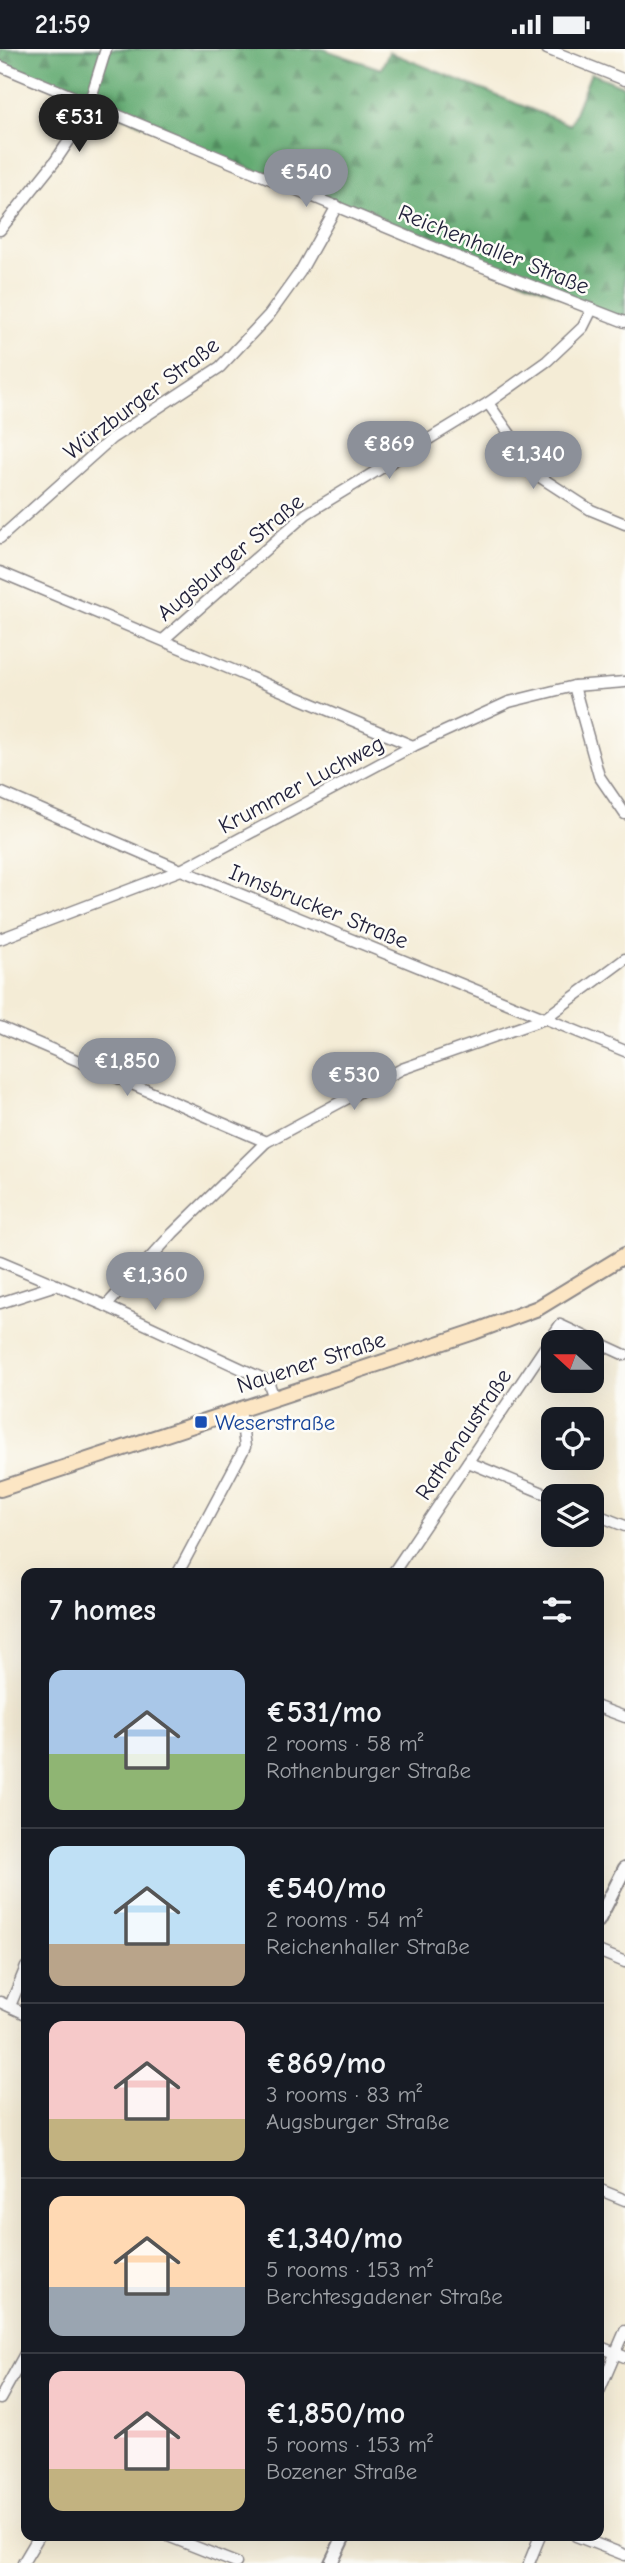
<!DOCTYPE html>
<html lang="en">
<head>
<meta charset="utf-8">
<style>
  body { margin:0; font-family:"Comic Neue",sans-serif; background:#20242c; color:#f1f3f6; height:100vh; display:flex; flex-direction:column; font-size:26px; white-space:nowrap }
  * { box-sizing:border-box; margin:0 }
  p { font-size:23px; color:#9ea1a6 }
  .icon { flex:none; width:38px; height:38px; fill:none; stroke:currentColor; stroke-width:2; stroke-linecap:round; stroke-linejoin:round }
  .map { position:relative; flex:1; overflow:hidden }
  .panel { position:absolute; left:21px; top:1519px; width:583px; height:973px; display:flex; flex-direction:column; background:#171b24; border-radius:14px; box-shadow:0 7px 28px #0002 }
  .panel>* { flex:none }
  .needle { width:46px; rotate:291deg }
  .controls { position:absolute; left:541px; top:1281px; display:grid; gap:14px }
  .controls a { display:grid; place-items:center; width:63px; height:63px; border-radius:14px; background:#171b24; box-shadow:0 7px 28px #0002; font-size:35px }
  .price { position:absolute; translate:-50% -60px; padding:0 16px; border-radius:24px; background:#8c9099; color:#fff; font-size:23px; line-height:46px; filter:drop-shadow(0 2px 4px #0008) }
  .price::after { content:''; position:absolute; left:50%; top:42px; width:21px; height:16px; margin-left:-10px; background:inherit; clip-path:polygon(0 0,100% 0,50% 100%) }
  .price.on { background:#222; color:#fff }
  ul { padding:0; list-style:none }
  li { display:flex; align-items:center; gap:21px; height:175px; padding:0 28px }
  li+li { border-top:2px solid #363941 }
  li span { display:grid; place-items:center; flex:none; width:196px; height:140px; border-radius:14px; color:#555 }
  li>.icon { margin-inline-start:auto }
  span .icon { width:84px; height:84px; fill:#fffc; stroke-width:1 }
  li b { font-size:30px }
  h2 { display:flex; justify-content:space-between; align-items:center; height:84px; padding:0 28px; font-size:30px }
  .status { display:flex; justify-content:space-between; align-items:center; height:49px; padding:0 35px; background:#171b24; direction:ltr }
  .status svg { height:19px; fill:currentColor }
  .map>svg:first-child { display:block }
  .forest { fill:url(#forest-firs); stroke:#426656; stroke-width:2 }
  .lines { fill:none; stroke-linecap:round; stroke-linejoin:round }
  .minor-casing { stroke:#8b8788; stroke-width:13 }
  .tertiary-casing { stroke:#8b8788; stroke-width:16 }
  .secondary-casing { stroke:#8b8788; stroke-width:18 }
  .minor { stroke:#fff; stroke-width:10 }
  .tertiary { stroke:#fff; stroke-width:12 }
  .secondary { stroke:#fce6c4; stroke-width:14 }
  .transit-dot { fill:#1a4fb4; stroke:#fdfcf7; stroke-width:2.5 }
  .labels { text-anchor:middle; stroke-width:5; stroke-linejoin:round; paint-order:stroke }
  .street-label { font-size:23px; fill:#22223b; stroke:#fdfcf7 }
  .transit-label { font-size:23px; fill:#164399; stroke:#fdfcf7; text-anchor:start }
</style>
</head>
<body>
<div class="status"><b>21:59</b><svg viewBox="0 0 49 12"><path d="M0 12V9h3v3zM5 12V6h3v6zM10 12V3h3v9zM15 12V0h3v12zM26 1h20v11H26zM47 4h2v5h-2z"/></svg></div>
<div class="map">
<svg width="625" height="2514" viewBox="0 0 625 2514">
  <defs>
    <pattern id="forest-firs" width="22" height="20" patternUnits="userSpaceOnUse" patternTransform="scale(1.75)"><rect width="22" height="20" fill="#63ab72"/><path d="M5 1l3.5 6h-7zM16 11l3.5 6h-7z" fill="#518b5f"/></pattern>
  </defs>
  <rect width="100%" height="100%" fill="#fdfcf7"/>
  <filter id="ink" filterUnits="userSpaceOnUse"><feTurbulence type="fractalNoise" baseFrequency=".0143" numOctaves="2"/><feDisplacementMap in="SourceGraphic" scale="14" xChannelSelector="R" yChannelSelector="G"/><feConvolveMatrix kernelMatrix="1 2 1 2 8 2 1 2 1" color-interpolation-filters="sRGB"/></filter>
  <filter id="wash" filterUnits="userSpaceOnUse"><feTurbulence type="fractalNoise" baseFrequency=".00686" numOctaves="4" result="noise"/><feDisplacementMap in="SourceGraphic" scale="28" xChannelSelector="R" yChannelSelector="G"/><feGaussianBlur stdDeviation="1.57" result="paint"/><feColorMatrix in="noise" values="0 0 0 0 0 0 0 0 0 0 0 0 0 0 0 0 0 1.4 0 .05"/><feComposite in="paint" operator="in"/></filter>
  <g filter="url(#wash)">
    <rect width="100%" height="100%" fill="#f4ecd6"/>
    <polygon class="forest" points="0,0 323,0 381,20 389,3 570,76 591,24 625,38 625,273 0,17"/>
  </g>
  <g filter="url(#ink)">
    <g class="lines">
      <defs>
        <g id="minor">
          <polyline points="547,0 625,31"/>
          <polyline points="0,17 455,207 625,273"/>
          <polyline points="0,181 56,111 85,68 106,0"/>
          <polyline points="488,354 540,428 591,461 625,475"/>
          <polyline points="0,489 112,389 220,318 269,266 300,223 337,157"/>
          <polyline points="0,523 413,697"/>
          <polyline points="163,591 306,465 488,354 547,312 583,278 592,260"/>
          <polyline points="574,637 599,727 625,765"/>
          <polyline points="0,743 181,821 625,1002"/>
          <polyline points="0,890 181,821 413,697 509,653 574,637 625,633"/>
          <polyline points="0,978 266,1093"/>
          <polyline points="0,1212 106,1257 268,1332 274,1349"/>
          <polyline points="0,1254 56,1236"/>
          <polyline points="106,1257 173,1184 266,1093 402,1020 544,970 625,910"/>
          <polyline points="468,1413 553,1448"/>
          <polyline points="592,1464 625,1477"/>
          <polyline points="178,1524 245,1398 240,1360"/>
          <polyline points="393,1524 560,1276 625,1306"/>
          <polyline points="598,1658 625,1668"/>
          <polyline points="598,1902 625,1913"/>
          <polyline points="0,1953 26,1965"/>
          <polyline points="10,1957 26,1918"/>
          <polyline points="598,2140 625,2151"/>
          <polyline points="598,2297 625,2308"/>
          <polyline points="598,2345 625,2282"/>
          <polyline points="0,2350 26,2303"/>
          <polyline points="168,2487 236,2514"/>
          <polyline points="576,2487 625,2506"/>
          <polyline points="23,2514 39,2487"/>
          <polyline points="529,2514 540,2487"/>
        </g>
        <g id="tertiary">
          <polyline points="598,1872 625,1819"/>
          <polyline points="331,2514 344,2487"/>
        </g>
        <polyline id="secondary" points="0,1440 474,1283 538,1259 625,1206"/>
      </defs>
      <use href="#minor" class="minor-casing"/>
      <use href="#tertiary" class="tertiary-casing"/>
      <use href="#secondary" class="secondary-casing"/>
      <use href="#minor" class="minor"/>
      <use href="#tertiary" class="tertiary"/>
      <use href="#secondary" class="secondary"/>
    </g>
  </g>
  <rect class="transit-dot" x="194" y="1366" width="14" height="14" rx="3.5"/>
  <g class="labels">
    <g class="street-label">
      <text transform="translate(494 200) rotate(22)" y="8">Reichenhaller Straße</text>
      <text transform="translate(141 349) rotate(-37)" y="8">Würzburger Straße</text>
      <text transform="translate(230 508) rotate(-40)" y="8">Augsburger Straße</text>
      <text transform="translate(301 735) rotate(-28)" y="8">Krummer Luchweg</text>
      <text transform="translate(319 857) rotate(22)" y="8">Innsbrucker Straße</text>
      <text transform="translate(311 1313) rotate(-18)" y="8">Nauener Straße</text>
      <text transform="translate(463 1385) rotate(-56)" y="8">Rathenaustraße</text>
    </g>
    <g class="transit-label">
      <text x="215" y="1381">Weserstraße</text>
    </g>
  </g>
</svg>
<div class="controls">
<a><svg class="needle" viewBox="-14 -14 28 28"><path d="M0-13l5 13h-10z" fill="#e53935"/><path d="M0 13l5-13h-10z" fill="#9ea1a6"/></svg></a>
<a><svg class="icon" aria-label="locate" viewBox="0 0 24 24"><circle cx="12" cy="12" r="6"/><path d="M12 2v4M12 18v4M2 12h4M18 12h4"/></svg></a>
<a><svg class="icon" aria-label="layers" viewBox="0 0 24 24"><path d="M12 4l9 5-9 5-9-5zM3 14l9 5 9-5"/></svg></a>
</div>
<b class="price on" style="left:79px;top:105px">€531</b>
<b class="price" style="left:306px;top:160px">€540</b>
<b class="price" style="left:389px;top:432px">€869</b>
<b class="price" style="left:533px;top:442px">€1,340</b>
<b class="price" style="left:127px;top:1049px">€1,850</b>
<b class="price" style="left:354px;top:1063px">€530</b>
<b class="price" style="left:155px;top:1263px">€1,360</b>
<section class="panel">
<h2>7 homes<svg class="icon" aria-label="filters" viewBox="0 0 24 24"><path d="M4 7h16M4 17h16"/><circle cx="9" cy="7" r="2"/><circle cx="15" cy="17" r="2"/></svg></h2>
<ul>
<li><span style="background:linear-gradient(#a9c7e8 60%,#8fb573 0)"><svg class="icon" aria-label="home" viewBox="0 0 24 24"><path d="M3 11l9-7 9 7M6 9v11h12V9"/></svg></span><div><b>€531/mo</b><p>2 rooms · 58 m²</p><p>Rothenburger Straße</p></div></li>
<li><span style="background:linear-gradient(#bfe0f5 70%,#b9a48a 0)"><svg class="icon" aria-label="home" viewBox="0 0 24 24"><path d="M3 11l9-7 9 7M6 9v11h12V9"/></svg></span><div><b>€540/mo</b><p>2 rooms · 54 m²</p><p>Reichenhaller Straße</p></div></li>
<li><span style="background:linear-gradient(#f6c9c9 70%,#c2b280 0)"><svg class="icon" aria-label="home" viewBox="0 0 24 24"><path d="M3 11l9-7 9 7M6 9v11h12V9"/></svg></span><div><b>€869/mo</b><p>3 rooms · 83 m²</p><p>Augsburger Straße</p></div></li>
<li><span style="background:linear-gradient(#ffd9b3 65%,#9aa5b1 0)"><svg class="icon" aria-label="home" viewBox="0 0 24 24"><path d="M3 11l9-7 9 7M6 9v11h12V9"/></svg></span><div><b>€1,340/mo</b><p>5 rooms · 153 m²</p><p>Berchtesgadener Straße</p></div></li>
<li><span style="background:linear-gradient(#f6c9c9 70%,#c2b280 0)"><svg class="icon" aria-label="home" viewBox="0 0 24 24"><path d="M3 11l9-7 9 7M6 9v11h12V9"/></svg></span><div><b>€1,850/mo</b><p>5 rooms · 153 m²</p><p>Bozener Straße</p></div></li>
</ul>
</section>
</div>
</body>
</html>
